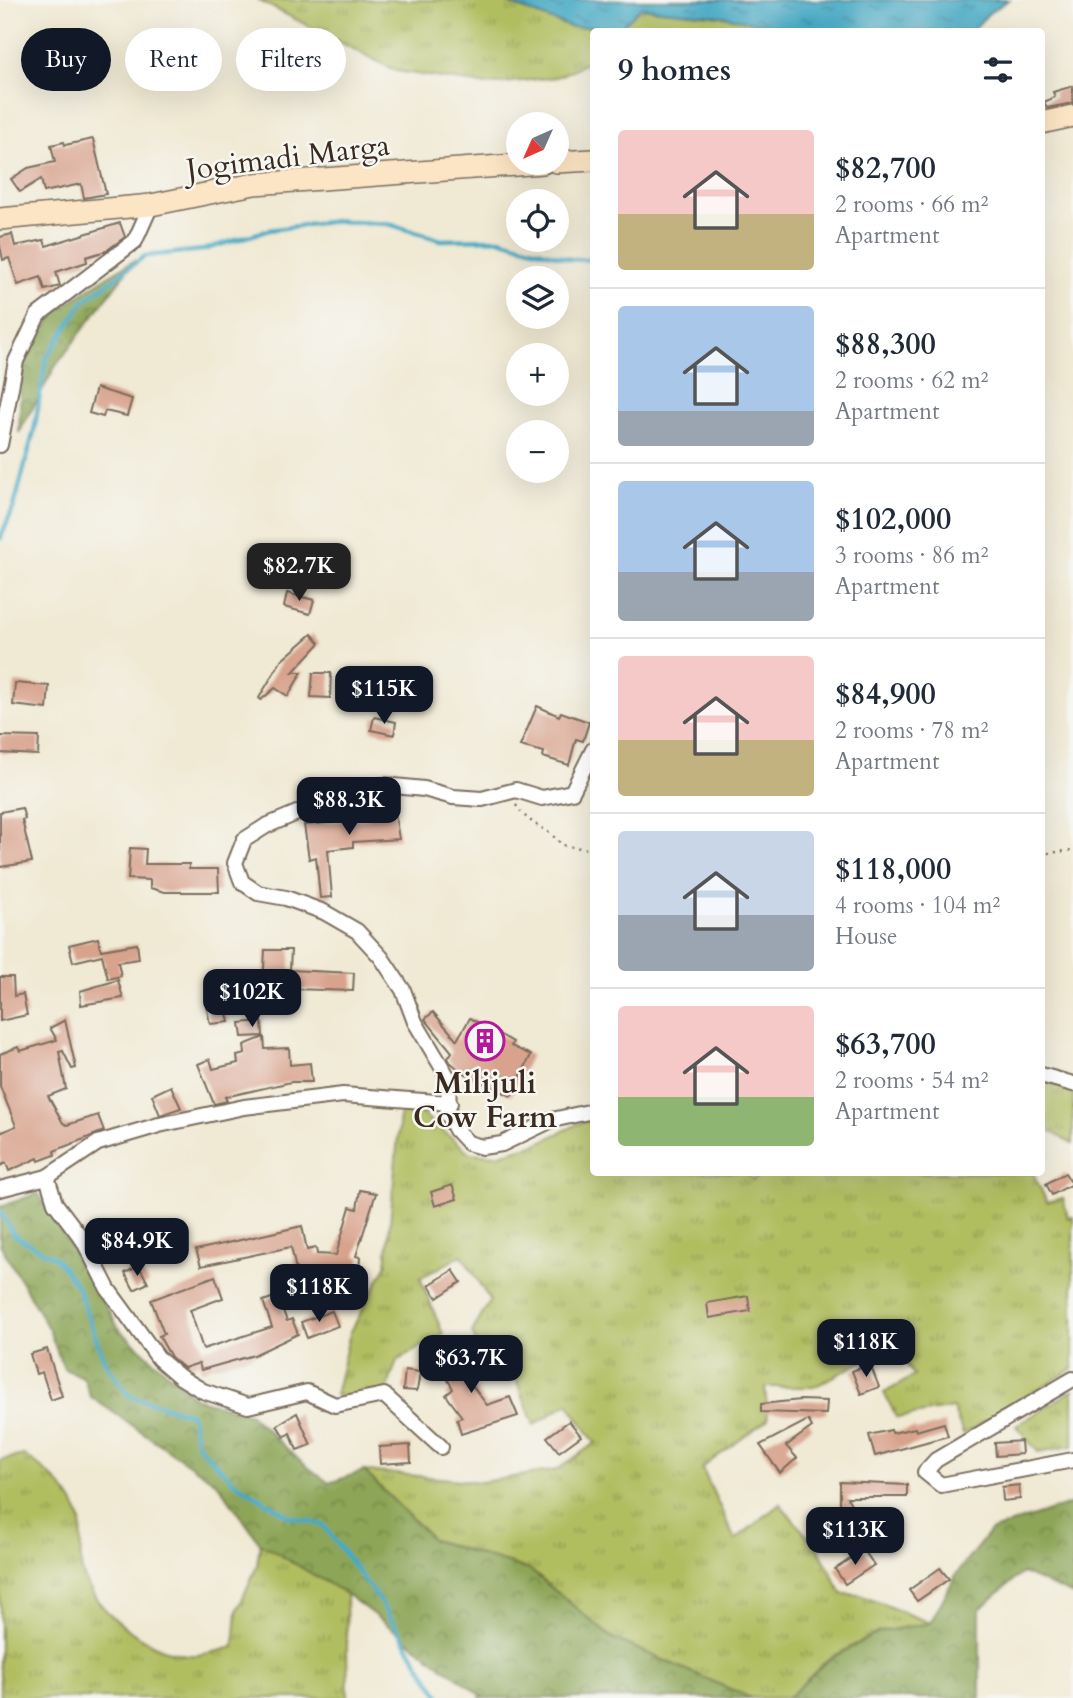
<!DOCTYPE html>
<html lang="en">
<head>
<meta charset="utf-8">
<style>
  body { margin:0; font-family:Cardo,serif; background:#f2f2f3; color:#1f2937; height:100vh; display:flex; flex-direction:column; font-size:26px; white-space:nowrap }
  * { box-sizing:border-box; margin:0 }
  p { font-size:23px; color:#747a83 }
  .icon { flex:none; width:38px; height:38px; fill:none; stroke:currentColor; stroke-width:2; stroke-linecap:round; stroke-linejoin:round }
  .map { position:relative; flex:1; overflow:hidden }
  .drawer { position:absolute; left:590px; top:28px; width:455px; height:1148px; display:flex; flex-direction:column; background:#fff; border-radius:7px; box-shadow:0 7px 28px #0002 }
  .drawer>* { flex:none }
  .top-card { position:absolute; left:21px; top:28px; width:464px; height:63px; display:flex; gap:14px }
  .needle { width:46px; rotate:225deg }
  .buttons { position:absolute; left:506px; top:112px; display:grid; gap:14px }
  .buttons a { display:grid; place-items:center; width:63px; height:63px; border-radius:50%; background:#fff; box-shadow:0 7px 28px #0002; font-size:35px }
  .price { position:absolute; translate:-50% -60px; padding:0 16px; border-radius:14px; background:#111827; color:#fff; font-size:23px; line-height:46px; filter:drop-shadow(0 2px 4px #0008) }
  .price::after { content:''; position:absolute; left:50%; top:42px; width:21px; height:16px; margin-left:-10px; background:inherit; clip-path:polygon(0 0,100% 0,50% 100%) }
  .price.on { background:#222; color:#fff }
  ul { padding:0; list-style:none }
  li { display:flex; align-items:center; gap:21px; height:175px; padding:0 28px }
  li+li { border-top:2px solid #e0e1e3 }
  li span { display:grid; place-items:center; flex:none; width:196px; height:140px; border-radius:7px; color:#555 }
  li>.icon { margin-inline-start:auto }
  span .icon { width:84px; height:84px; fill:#fffc; stroke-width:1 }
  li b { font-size:30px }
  h2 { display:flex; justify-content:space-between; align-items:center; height:84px; padding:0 28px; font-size:30px }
  .chip { padding:0 24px; border-radius:32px; background:#fff; box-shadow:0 7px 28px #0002; font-size:24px; line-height:63px }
  .chip.on { background:#111827; color:#fff }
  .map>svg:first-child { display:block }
  .grass { fill:url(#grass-tufts); stroke:#76743f; stroke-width:2 }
  .forest { fill:url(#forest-crowns); stroke:#64683a; stroke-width:2 }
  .water { fill:url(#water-ripples); stroke:#406a71; stroke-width:2 }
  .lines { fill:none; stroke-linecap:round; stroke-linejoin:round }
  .stream { stroke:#44a9c4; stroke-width:4.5 }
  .building { fill:#d8a28c }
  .minor-casing { stroke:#7a6d5d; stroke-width:18 }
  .secondary-casing { stroke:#7a6d5d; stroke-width:24 }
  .path { stroke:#7a6d5d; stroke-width:2.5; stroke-dasharray:2 5; stroke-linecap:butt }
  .minor { stroke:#fff; stroke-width:14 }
  .secondary { stroke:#fce5c4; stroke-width:21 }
  .labels { text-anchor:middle; stroke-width:5; stroke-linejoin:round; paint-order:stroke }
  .street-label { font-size:30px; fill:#3b2a1e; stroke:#f6f6f2 }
  .poi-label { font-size:30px; font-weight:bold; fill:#3b2a1e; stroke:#f6f6f2 }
</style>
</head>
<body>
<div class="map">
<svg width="1073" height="1698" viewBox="0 0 1073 1698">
  <defs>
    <pattern id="grass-tufts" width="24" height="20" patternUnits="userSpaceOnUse" patternTransform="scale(1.75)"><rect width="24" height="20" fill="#b1be60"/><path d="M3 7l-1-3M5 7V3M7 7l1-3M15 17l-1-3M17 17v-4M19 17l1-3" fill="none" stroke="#919b4f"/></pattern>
    <pattern id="forest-crowns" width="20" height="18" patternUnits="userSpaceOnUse" patternTransform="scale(1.75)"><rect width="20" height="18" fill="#8ca556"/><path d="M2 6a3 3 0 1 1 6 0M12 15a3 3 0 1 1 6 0" fill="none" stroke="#748747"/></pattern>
    <pattern id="water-ripples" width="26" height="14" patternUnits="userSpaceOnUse" patternTransform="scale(1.75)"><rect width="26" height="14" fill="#44a9c4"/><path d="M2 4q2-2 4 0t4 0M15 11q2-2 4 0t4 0" fill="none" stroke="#3a8a9f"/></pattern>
  </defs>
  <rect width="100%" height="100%" fill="#f6f6f2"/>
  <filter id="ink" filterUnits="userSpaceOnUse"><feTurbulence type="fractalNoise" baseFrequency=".0143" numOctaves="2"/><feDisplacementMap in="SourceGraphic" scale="14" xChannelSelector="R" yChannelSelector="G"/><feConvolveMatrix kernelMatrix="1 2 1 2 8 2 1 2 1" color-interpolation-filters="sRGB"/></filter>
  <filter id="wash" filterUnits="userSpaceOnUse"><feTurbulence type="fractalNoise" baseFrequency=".00686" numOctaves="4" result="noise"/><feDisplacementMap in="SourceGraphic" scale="28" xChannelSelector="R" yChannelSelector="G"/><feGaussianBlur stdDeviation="1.57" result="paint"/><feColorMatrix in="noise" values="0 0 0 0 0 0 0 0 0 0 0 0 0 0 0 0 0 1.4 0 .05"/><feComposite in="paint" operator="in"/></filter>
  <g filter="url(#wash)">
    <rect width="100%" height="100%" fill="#f0e9d3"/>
    <g class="grass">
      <polygon points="258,0 500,0 570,27 621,27 640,8 722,16 797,31 593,32 593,60 557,77 487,85 396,71"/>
      <polygon points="1041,1081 1073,1089 1073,1144 1041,1126"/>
      <polygon points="411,1105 470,1153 496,1155 539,1143 584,1121 593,1123 593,1172 746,1172 753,1180 762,1172 1033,1173 1047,1202 1063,1198 1068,1218 1073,1217 1073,1369 963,1434 953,1408 897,1418 884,1393 914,1376 893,1345 814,1387 765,1387 768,1419 702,1468 735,1540 780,1504 819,1550 842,1594 860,1595 930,1623 879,1632 828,1659 788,1698 751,1698 612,1638 530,1570 433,1540 364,1471 482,1482 557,1470 595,1443 568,1403 534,1425 515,1377 491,1383 472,1332 490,1301 462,1255 420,1278 443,1334 397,1361 383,1400 335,1395 350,1333 386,1266 400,1115 403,1106"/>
      <polygon points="1073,1390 1073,1446 1038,1452 1016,1426"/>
      <path d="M 24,1455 C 47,1471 65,1486 78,1512 C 86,1528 77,1553 82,1571 C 92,1611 155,1658 197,1655 C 209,1654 222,1650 234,1647 L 237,1611 L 257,1566 L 260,1543 L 346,1594 L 348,1698 L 0,1698 L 0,1460 Z"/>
    </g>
    <g class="forest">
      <polygon points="135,260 55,367 19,433 22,358 58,311 101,280"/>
      <polygon points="38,1193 120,1330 195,1398 250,1414 300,1461 329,1483 364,1471 433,1540 530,1570 612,1638 751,1698 480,1698 482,1696 346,1594 260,1543 218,1484 91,1397 83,1377 64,1369 48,1328 0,1244 0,1207"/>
      <polygon points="1073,1503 1073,1595 1022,1573 980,1609 980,1698 788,1698 828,1660 879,1632 930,1623 957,1573 990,1531"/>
    </g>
    <polygon class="water" points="500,0 1009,0 989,13 972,31 797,31 722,16 640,8 621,27 570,27"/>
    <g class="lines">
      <g class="stream">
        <polyline points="0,539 14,506 34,431 46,359 84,301 145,256 203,250 269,230 335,221 389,224 441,240 499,239 570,259 593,260"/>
        <polyline points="0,1211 15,1236 55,1258 77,1286 105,1362 129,1396 191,1414 197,1444 234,1482 289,1516 323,1525 377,1597 441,1698"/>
      </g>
    </g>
    <g id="blocks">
      <g class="building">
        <polygon points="1073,86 1073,103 1047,108 1044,102 1055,97 1053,92"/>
        <polygon points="93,139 106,194 84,198 81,184 44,192 41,179 20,192 11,179 28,168 55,162 51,145 64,142 65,145"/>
        <polygon points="120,223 125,237 106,251 86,257 87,262 56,272 60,286 45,290 41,277 18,285 9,258 3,260 0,246 0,237 12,234 15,246 44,240 46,246"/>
        <polygon points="96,388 132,399 127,416 105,411 103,417 89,413"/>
        <polygon points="287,593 314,600 310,614 284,607"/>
        <polygon points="312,634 320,643 293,672 302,672 288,696 275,688 261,700 259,698 281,661"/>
        <polygon points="381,671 409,684 403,697 375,684"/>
        <polygon points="313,673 331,673 330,698 311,697"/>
        <polygon points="15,683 49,686 47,709 13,705"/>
        <polygon points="537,706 559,716 561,712 589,722 583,741 576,739 569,765 543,757 544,752 520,746"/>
        <polygon points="374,717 396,722 394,735 371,730"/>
        <polygon points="0,736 39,737 38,755 0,753"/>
        <polygon points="385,795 392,795 399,839 353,842 353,847 328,850 332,897 320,898 316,857 309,859 304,825 368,819 368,814 377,813 376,797"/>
        <polygon points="22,808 25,819 22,820 32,862 0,867 0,812"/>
        <polygon points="130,848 146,849 145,864 189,864 189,869 218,869 219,892 165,892 150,888 150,880 128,879"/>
        <polygon points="98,938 101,950 137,944 139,959 118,962 121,976 108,979 102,955 73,962 69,945"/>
        <polygon points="265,950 291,950 290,970 354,973 353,991 263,988"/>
        <polygon points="0,977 13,977 14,996 23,994 27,1015 0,1021"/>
        <polygon points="118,980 123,998 81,1005 80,991"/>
        <polygon points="223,996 229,1022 210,1024 205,1000"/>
        <polygon points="433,1012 457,1040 470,1018 513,1042 511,1046 531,1055 511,1096 462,1072 450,1062 448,1058 452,1052 425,1019"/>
        <polygon points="65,1020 76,1068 72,1069 63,1051 59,1052 66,1089 48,1096 63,1123 67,1125 98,1115 104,1131 54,1151 55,1155 39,1161 38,1158 9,1171 6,1163 0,1166 0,1133 16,1126 0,1086 0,1054 18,1047 20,1051 57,1040 50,1028"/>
        <polygon points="262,1021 263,1036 242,1037 240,1023"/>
        <polygon points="264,1037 265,1049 289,1048 290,1065 310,1063 312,1082 291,1082 225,1097 227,1101 214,1104 198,1064 210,1059 213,1069 238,1063 237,1056 245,1054 244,1045"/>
        <polygon points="171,1086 181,1108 160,1115 152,1095"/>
        <polygon points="1065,1173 1072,1184 1052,1195 1046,1184"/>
        <polygon points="452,1185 457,1199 435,1206 431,1192"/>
        <polygon points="360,1190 376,1193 356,1256 360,1257 359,1275 326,1273 298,1279 291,1247 201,1266 196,1250 302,1226 307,1250 316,1248 317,1254 336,1255 350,1207 357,1209"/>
        <polygon points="139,1266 148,1283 134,1290 125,1273"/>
        <polygon points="453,1270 461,1282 437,1298 429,1285"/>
        <polygon points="215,1276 223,1298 190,1310 203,1349 272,1327 263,1301 277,1296 287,1321 292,1319 298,1334 254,1355 201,1370 199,1363 184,1368 171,1357 159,1336 164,1334 151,1300"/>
        <polygon points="748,1296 750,1311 709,1318 707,1303"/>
        <polygon points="332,1311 338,1326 307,1338 301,1322"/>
        <polygon points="463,1344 473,1361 459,1368 487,1405 510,1397 518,1416 461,1434 457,1419 462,1417 446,1395 453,1389 436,1358"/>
        <polygon points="47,1349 62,1396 51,1400 42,1372 36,1374 30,1354"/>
        <polygon points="870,1364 879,1387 861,1394 852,1371"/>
        <polygon points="405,1370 420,1372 417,1391 403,1390"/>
        <polygon points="801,1400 827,1401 826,1414 761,1412 761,1404"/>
        <polygon points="297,1413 311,1445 297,1450 290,1433 284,1437 277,1425"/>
        <polygon points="808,1420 812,1427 786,1446 797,1458 780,1473 760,1445"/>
        <polygon points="569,1421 581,1436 559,1452 547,1437"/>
        <polygon points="944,1423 948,1436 875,1456 869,1435 891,1430 892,1433 915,1428 916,1431"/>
        <polygon points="1021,1441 1022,1454 996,1456 995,1443"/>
        <polygon points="410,1445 411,1462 380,1464 379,1447"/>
        <polygon points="840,1482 907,1485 907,1497 847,1497 860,1520 822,1540 814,1525 840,1511"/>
        <polygon points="1019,1485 1020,1499 1003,1501 1002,1487"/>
        <polygon points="864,1550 874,1565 845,1584 835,1569"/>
        <polygon points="940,1568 949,1579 917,1601 909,1590"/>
      </g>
    </g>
  </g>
  <g filter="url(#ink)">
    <use href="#blocks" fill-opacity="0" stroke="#7a6d5d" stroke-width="2"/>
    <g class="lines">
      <defs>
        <g id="minor">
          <polyline points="0,445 16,361 38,315 135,241 151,205"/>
          <polyline points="593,750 572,792 542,798 516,790 482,799 453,797 424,789 384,785 316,805 266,826 244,840 235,863 242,882 258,893 286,898 324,912 357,931 381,957 403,990 415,1022 449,1079 448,1114 456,1130 468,1143 482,1147 502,1144 552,1120 593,1111"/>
          <polyline points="1041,1075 1073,1084"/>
          <polyline points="47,1177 98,1143 159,1125 244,1107 343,1095 450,1103"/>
          <polyline points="0,1189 47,1177 55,1203 83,1240 108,1289 159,1359 180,1377 203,1391 248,1406 307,1392 335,1405 384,1395 441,1447"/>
          <polyline points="1073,1379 936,1460 925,1472 941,1485 1073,1460"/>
        </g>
        <g id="secondary">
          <polyline points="1041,123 1073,116"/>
          <polyline points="556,162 593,160"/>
          <polyline points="0,219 151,205 254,184 543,163"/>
        </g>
      </defs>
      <use href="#minor" class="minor-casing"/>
      <use href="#secondary" class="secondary-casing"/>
      <g class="path">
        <path d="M 516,805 C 531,828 546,825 562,845 L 593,850"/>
        <polyline points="1041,854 1073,850"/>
      </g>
      <use href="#minor" class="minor"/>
      <use href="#secondary" class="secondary"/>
    </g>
  </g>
  <defs>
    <symbol id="building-ring" viewBox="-11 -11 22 22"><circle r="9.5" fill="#f6f6f2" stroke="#b5179e" stroke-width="1.5"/><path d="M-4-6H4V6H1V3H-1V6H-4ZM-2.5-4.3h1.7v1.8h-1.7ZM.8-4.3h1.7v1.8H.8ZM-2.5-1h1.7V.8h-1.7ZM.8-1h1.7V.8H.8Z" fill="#b5179e"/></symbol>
  </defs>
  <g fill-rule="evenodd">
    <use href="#building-ring" x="463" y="1019" width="44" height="44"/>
  </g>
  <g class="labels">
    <g class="street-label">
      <text transform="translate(288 157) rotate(-7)" y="10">Jogimadi Marga</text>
    </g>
    <g class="poi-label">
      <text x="485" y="1093">Milijuli<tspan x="485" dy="34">Cow Farm</tspan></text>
    </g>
  </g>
</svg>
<div class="buttons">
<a><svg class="needle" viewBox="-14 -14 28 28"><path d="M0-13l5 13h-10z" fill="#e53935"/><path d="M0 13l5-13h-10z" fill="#747a83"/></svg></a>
<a><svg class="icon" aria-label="locate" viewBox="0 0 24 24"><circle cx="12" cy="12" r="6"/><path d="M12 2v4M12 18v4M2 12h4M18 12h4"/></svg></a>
<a><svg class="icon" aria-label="layers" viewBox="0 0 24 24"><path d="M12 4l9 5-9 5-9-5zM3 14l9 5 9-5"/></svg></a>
<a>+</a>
<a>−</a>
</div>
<b class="price on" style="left:299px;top:603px">$82.7K</b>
<b class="price" style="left:384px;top:726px">$115K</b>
<b class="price" style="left:349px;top:837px">$88.3K</b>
<b class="price" style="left:252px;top:1029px">$102K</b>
<b class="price" style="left:137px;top:1278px">$84.9K</b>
<b class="price" style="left:319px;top:1324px">$118K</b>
<b class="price" style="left:866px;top:1379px">$118K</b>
<b class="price" style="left:471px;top:1395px">$63.7K</b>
<b class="price" style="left:855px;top:1567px">$113K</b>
<div class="top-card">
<a class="chip on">Buy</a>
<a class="chip">Rent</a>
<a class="chip">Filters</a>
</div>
<section class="drawer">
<h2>9 homes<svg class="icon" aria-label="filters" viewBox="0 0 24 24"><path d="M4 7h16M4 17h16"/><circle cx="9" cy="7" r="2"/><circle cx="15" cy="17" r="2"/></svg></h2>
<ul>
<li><span style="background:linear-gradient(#f6c9c9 60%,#c2b280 0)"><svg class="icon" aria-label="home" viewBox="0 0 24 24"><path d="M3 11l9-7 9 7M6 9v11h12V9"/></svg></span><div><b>$82,700</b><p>2 rooms · 66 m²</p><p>Apartment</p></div></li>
<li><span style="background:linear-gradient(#a9c7e8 75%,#9aa5b1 0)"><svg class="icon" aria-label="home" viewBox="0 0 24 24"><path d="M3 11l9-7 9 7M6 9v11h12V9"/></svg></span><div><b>$88,300</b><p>2 rooms · 62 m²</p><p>Apartment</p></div></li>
<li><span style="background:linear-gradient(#a9c7e8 65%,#9aa5b1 0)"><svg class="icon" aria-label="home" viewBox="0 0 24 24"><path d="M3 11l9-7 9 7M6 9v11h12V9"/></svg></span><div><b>$102,000</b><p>3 rooms · 86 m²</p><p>Apartment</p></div></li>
<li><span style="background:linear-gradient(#f6c9c9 60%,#c2b280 0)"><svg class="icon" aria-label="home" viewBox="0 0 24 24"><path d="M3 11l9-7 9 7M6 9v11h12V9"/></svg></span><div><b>$84,900</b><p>2 rooms · 78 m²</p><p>Apartment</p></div></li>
<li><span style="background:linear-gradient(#c9d6e8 60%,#9aa5b1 0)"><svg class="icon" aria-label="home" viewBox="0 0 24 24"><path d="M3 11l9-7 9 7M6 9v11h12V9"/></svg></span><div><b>$118,000</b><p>4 rooms · 104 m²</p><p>House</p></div></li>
<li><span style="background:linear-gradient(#f6c9c9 65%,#8fb573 0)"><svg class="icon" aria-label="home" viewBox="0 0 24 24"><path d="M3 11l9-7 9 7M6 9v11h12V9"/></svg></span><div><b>$63,700</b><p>2 rooms · 54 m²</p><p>Apartment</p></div></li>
</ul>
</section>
</div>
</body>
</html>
